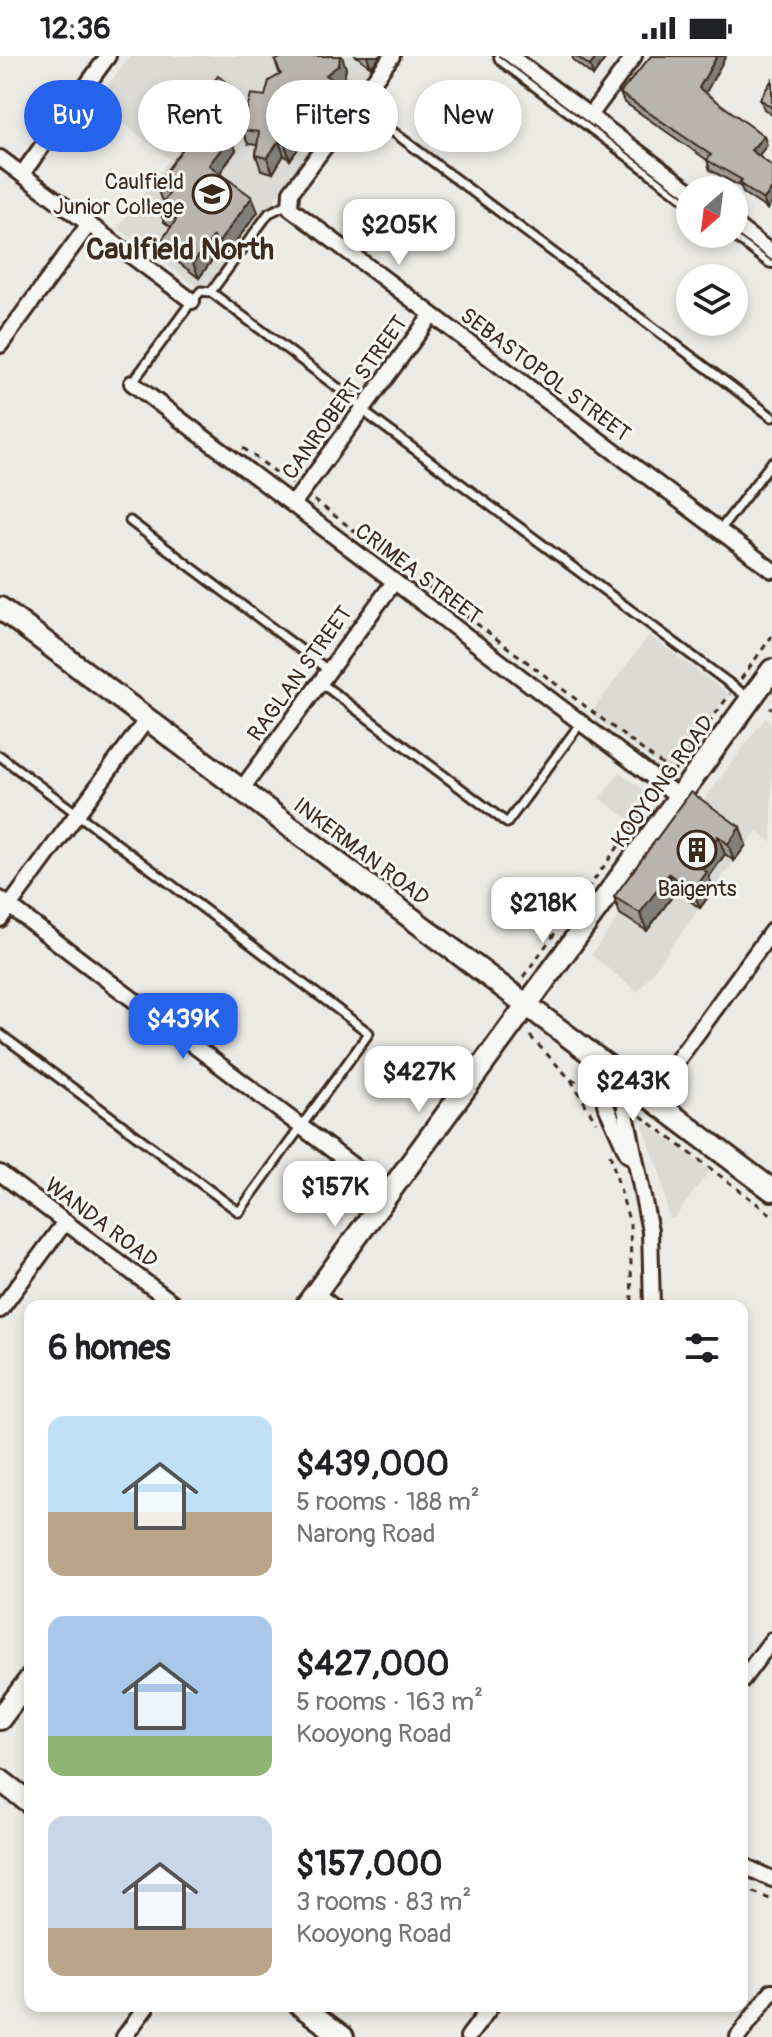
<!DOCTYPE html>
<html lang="en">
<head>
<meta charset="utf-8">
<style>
  body { margin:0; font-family:Pangolin,sans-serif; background:#f6f6f6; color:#202124; height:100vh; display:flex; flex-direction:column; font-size:30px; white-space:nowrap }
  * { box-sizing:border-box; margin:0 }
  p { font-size:26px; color:#757577 }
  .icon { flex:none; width:44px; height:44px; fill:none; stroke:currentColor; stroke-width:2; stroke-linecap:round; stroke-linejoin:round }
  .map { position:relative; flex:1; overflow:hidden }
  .side { position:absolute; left:24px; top:1244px; width:724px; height:712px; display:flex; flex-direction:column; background:#fff; border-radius:16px; box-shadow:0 4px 12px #0003 }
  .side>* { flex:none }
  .guide { position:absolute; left:24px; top:24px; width:724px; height:72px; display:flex; gap:16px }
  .needle { width:52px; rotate:208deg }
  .controls { position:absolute; left:676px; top:120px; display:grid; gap:16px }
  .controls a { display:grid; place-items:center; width:72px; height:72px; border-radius:50%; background:#fff; box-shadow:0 4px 12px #0003; font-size:40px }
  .price { position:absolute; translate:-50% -68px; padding:0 18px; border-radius:16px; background:#fff; color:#222; font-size:26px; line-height:52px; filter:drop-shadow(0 2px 4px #0008) }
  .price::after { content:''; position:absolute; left:50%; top:48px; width:24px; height:18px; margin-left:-12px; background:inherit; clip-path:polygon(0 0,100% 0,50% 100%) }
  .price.active { background:#2563eb; color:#fff }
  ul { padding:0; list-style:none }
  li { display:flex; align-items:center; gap:24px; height:200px; padding:0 24px }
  li span { display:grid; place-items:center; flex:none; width:224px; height:160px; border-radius:16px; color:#555 }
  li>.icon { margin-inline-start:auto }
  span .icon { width:96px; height:96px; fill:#fffc; stroke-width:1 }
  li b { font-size:34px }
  h2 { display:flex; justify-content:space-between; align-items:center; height:96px; padding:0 24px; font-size:34px }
  .pill { padding:0 28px; border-radius:36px; background:#fff; box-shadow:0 4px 12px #0003; font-size:28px; line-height:72px }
  .pill.active { background:#2563eb; color:#fff }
  .status { display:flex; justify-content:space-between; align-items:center; height:56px; padding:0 40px; background:#fff; direction:ltr }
  .status svg { height:22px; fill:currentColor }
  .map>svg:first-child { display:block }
  .built { fill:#dcdad4 }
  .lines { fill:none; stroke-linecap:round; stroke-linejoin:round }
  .lane-casing { stroke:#3b2a1e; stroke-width:13 }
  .street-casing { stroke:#3b2a1e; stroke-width:20 }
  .secondary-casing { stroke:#3b2a1e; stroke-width:26 }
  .path { stroke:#3b2a1e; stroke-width:3; stroke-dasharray:6 6; stroke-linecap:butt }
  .lane { stroke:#f6f6f2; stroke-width:7 }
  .street { stroke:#f6f6f2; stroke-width:14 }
  .secondary { stroke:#f6f6f2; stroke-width:20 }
  .tram { stroke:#3b2a1e; stroke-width:2 }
  .wall { fill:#a09b96; stroke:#3b2a1e; stroke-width:2 }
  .shaded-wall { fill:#827e7a; stroke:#3b2a1e; stroke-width:2 }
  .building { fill:#bab4ae; stroke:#3b2a1e; stroke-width:2 }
  .labels { text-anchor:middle; stroke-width:6; stroke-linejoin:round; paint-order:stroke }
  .poi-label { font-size:22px; fill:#3b2a1e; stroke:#f6f6f2; text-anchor:end }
  .street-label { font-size:22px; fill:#3b2a1e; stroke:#f6f6f2 }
  .district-label { font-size:30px; font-weight:bold; fill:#3b2a1e; stroke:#f6f6f2 }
</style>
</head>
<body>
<div class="status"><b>12:36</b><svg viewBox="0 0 49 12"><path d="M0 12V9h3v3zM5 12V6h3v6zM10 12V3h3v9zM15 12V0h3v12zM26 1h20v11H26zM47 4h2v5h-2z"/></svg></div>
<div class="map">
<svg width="772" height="1981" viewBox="0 0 772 1981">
  <rect width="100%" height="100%" fill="#ebeae5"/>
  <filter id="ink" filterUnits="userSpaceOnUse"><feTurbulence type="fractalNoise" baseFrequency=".0125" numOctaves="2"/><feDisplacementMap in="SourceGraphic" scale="16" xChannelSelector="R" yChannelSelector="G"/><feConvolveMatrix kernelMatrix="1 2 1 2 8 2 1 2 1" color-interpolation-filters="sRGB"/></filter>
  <g filter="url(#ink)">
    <g class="built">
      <polygon points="130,0 381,0 211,231 197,231 118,172 170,103 95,46"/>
      <polygon points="649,579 728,638 670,717 590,658"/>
      <polygon points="765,662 772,667 772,786 757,775 746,789 697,753"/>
      <polygon points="620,716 653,741 633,767 600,742"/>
      <polygon points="686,769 734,805 638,936 591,899"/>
      <polygon points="645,1066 710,1114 675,1161 669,1163 661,1121 643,1069"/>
    </g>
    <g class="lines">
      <defs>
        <g id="lane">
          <polyline points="356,48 772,361"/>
          <polyline points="211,236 269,157 288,148"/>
          <polyline points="132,327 192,245 201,235 211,236 354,344 371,361 749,642"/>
          <polyline points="130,465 328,614"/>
          <polyline points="720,474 772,406"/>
          <polyline points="321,627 507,767 580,668"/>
          <polyline points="0,700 369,977 239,1156 0,978"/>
        </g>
        <g id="street">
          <polyline points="392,0 291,136 290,152 772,514"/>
          <polyline points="588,62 634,0"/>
          <polyline points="0,102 192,245"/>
          <polyline points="22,118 108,0"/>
          <polyline points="0,289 89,168"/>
          <polyline points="132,327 679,741"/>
          <polyline points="293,448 431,260"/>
          <polyline points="241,734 394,526"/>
          <polyline points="0,843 389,1137"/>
          <polyline points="0,863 147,663"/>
          <polyline points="609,1013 605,1048 628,1099"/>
          <polyline points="629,1029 625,1053 650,1175 652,1250"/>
          <polyline points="649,1043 772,875"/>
          <polyline points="0,1117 177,1250"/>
          <polyline points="315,1237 332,1250"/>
          <polyline points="0,1254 65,1166"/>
          <polyline points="742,1624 772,1584"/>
          <polyline points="742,1809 772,1823"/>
          <polyline points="124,1981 147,1950"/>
          <polyline points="468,1981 491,1950"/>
          <polyline points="738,1981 772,1935"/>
        </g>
        <g id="secondary">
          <polyline points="505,0 690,139"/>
          <polyline points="734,172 772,201"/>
          <polyline points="0,552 772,1134"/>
          <polyline points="306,1250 772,614"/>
          <polyline points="0,1663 30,1623"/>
          <polyline points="0,1724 30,1747"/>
          <polyline points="301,1950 343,1981"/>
        </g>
      </defs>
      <use href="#lane" class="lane-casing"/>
      <use href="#street" class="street-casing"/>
      <use href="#secondary" class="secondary-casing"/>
      <g class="path">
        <polyline points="243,392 292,428"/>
        <polyline points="314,444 673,717"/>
        <polyline points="741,623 772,580"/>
        <polyline points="770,652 772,653"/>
        <polyline points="673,716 730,638"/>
        <polyline points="523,921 656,739"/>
        <polyline points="530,980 571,1024 595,1029"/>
        <polyline points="571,1024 596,1066"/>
        <polyline points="641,1060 772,1159"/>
        <polyline points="610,1098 630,1168 632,1250"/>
        <polyline points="742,1831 772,1844"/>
      </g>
      <use href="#lane" class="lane"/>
      <use href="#street" class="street"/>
      <use href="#secondary" class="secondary"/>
      <g class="tram">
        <polyline points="499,0 690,144"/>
        <polyline points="734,177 772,205"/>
      </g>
    </g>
    <g class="wall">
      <polygon points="356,0 381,0 371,11"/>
      <polygon points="572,0 607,0 593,20 574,5"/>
      <polygon points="275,5 346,12 344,23 335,30 337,37 290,104 284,99 273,117 261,114 256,99 257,89 248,88 242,74 280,19"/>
      <polygon points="772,24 772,59 764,53 760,43"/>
      <polygon points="620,37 705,37 767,89 758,100 767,153 743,137 741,131 710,114 707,104 624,46"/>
      <polygon points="239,46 220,72 236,94 220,117 258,156 224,201 218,196 199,222 167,198 162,184 171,171 164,166 159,152 164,145 161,143 156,129 200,70 193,54"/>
      <polygon points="691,736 746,789 734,805 725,798 709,821 713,834 700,852 676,835 647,875 620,858 614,841"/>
    </g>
    <g class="shaded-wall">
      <polygon points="340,0 342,0 346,12 344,23 335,30 337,37 290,104 285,89 326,19"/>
      <polygon points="367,0 381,0 371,11"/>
      <polygon points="597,0 607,0 593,20 590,10"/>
      <polygon points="717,0 726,0 703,42 699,32"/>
      <polygon points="233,32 239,46 215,78 210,64"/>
      <polygon points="231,80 236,94 215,124 209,109"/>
      <polygon points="764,80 767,89 755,104 751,94"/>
      <polygon points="279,85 284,99 273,117 267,102"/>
      <polygon points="772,133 772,147 767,153 763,144"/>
      <polygon points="252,141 258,156 224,201 219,186"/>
      <polygon points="213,181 218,196 199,222 193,207"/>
      <polygon points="740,771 746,789 734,805 728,788"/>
      <polygon points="718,780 725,798 709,821 713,834 700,852 693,835 698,810"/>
      <polygon points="669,818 676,835 647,875 640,857"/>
    </g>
    <g class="building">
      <polygon points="284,0 340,0 339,9 326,19 332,23 285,89 279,85 267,102 256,99 259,76 242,74 251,38 265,40 269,25 281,18 275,5"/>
      <polygon points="576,0 597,0 590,10"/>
      <polygon points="651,0 717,0 699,32 764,80 751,94 772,110 772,133 763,144 739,127 742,124 707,104 711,99 620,37"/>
      <polygon points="218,20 233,32 210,64 231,80 209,109 252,141 219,186 213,181 193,207 162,184 176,164 159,152 169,138 156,129 205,63 193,54"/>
      <polygon points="772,24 772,52 760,43"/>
      <polygon points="691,736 740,771 728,788 718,780 698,810 707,816 693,835 669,818 640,857 614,841"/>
    </g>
  </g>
  <defs>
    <symbol id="school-ring" viewBox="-11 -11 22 22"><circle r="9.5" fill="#f6f6f2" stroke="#3b2a1e" stroke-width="1.5"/><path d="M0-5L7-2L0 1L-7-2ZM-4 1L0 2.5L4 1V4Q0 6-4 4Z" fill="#3b2a1e"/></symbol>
    <symbol id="building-ring" viewBox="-11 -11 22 22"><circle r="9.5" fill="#f6f6f2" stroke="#3b2a1e" stroke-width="1.5"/><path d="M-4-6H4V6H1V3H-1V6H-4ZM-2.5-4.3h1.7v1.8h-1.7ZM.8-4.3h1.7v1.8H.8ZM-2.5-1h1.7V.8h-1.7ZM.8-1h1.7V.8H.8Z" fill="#3b2a1e"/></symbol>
  </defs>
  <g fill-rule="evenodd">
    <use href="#school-ring" x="190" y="116" width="44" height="44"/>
    <use href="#building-ring" x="675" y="772" width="44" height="44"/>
  </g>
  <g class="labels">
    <g class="poi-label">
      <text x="184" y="133">Caulfield<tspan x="184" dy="25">Junior College</tspan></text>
      <text x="697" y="840" text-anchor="middle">Baigents</text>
    </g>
    <g class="street-label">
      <text transform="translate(546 318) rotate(37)" y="8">SEBASTOPOL STREET</text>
      <text transform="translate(344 341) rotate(-54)" y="8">CANROBERT STREET</text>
      <text transform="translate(419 517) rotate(37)" y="8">CRIMEA STREET</text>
      <text transform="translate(299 617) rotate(-54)" y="8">RAGLAN STREET</text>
      <text transform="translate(662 725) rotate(-54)" y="8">KOOYONG ROAD</text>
      <text transform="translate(362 795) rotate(37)" y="8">INKERMAN ROAD</text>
      <text transform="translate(102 1166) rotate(37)" y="8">WANDA ROAD</text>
    </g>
    <g class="district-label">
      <text x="180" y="203">Caulfield North</text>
    </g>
  </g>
</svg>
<div class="controls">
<a><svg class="needle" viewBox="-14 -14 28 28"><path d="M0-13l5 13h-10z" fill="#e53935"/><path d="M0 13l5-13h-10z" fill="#757577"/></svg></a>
<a><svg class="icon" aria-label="layers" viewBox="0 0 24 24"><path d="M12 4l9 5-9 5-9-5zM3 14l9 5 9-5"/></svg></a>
</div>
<b class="price" style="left:399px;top:211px">$205K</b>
<b class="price" style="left:543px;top:889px">$218K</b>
<b class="price active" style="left:183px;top:1005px">$439K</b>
<b class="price" style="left:419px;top:1058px">$427K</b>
<b class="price" style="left:633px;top:1067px">$243K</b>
<b class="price" style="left:335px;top:1173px">$157K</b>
<div class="guide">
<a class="pill active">Buy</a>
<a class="pill">Rent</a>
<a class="pill">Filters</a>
<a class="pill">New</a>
</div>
<section class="side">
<h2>6 homes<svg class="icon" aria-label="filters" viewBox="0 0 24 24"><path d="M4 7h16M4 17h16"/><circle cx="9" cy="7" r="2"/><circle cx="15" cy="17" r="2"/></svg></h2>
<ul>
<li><span style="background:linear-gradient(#bfe0f5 60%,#b9a48a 0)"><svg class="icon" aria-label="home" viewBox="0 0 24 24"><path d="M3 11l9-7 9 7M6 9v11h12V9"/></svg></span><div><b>$439,000</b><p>5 rooms · 188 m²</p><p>Narong Road</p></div></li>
<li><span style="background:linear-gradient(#a9c7e8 75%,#8fb573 0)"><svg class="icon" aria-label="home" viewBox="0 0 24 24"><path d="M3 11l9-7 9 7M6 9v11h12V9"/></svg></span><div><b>$427,000</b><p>5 rooms · 163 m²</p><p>Kooyong Road</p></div></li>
<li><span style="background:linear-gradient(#c9d6e8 70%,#b9a48a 0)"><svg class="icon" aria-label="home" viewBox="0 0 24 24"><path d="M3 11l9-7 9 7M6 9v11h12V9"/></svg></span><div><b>$157,000</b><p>3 rooms · 83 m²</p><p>Kooyong Road</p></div></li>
</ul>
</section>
</div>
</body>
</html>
